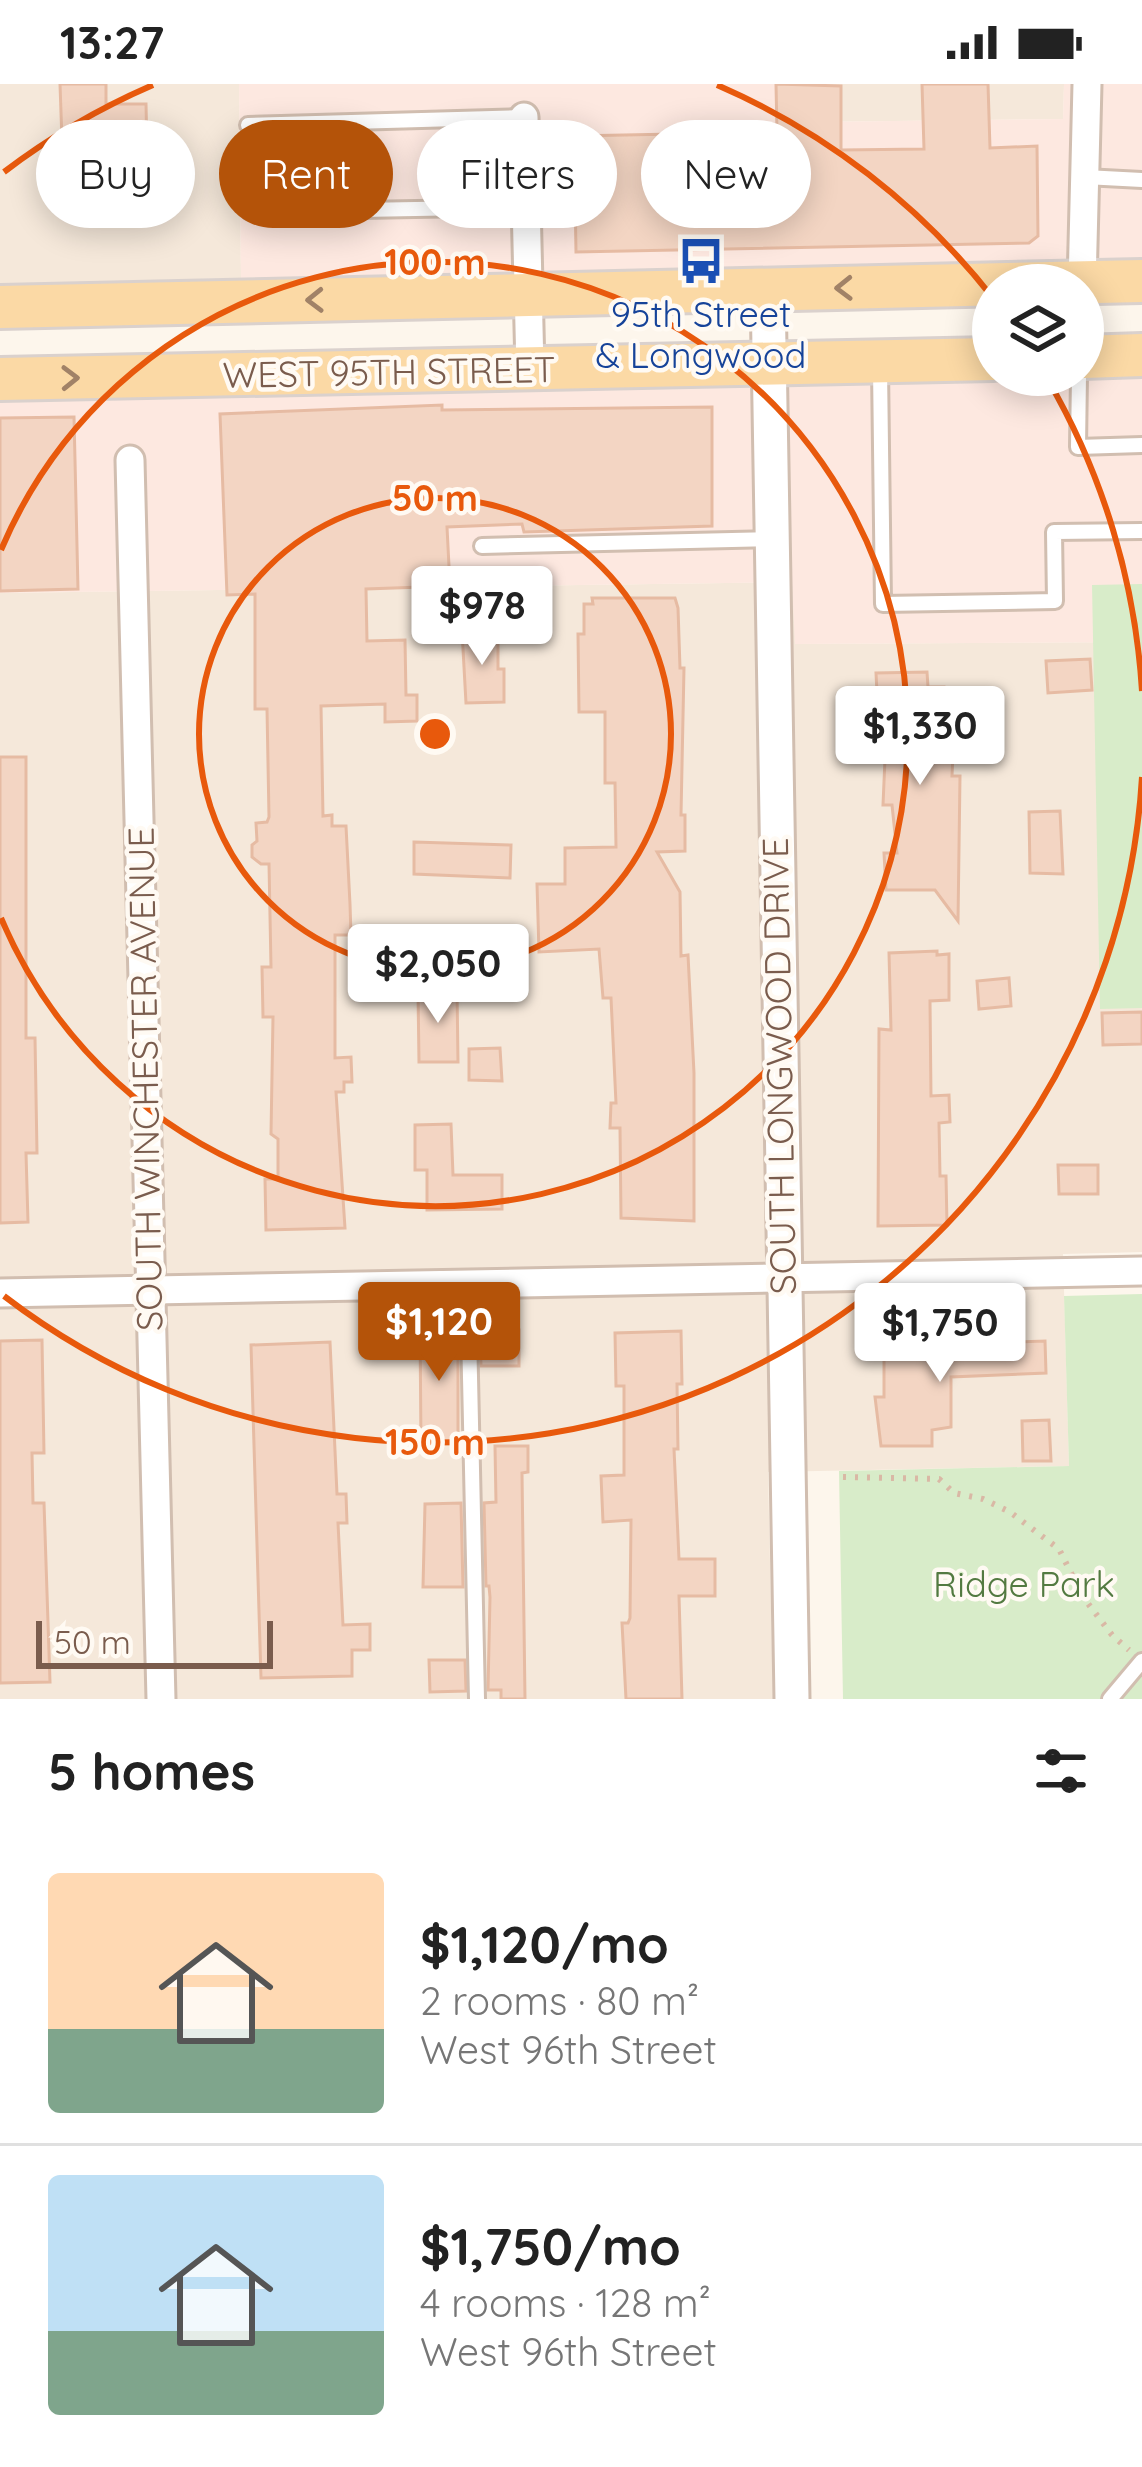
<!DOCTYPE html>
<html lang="en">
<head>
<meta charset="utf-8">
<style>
  body { margin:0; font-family:Quicksand,sans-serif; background:#f6f6f6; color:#222; height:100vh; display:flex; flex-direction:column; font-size:45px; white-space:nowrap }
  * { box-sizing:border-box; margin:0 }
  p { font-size:39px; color:#767676 }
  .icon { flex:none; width:66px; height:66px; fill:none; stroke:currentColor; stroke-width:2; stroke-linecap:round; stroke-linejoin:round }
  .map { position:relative; height:1615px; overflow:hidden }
  .side { display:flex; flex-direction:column; background:#fff; flex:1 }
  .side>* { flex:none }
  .guide { position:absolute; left:36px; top:36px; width:1071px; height:108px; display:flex; gap:24px }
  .buttons { position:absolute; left:972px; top:180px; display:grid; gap:24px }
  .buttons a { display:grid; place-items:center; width:132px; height:132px; border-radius:50%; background:#fff; box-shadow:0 6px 30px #0003; font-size:60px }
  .scale { position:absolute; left:36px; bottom:30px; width:237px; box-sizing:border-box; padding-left:12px; border:6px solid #7a5c4d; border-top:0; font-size:33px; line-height:42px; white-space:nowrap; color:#7a5c4d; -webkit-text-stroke:9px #fffaf3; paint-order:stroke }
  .price { position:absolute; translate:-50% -102px; padding:0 27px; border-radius:12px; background:#fff; color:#222; font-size:39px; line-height:78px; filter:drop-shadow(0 3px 6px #0008) }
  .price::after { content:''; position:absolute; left:50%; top:72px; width:36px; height:27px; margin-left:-18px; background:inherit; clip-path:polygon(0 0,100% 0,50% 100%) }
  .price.on { background:#b45309; color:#fff }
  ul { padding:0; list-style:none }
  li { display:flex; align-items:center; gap:36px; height:300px; padding:0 48px }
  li+li { border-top:3px solid #e0e0e0 }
  li span { display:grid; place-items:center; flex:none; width:336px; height:240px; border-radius:12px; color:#555 }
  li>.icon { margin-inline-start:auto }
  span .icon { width:144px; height:144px; fill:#fffc; stroke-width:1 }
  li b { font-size:51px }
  h2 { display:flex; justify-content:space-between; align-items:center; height:144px; padding:0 48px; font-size:51px }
  .chip { padding:0 42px; border-radius:54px; background:#fff; box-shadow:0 6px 30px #0003; font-size:42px; line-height:108px }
  .chip.on { background:#b45309; color:#fff }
  .status { display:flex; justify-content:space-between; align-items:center; height:84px; padding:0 60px; background:#fff; direction:ltr }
  .status svg { height:33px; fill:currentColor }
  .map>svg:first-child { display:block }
  .residential { fill:#f5e8da }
  .commercial { fill:#fde8e0 }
  .green { fill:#d8ecc9 }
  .building { fill:#f3d5c3; stroke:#e6bba3; stroke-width:3 }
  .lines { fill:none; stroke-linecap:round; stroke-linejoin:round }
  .service-casing { stroke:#d1beb0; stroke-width:20 }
  .minor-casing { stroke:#d1beb0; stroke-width:33 }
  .tertiary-casing { stroke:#d1beb0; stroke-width:39 }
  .primary-casing { stroke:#dad1cd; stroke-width:48 }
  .path { stroke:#d9b8a5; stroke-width:6; stroke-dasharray:3 9; stroke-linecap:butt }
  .service { stroke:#fff; stroke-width:14 }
  .minor { stroke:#fff; stroke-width:27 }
  .tertiary { stroke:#fff; stroke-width:33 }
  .primary { stroke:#fbd9a5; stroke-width:42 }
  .oneway { stroke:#a18267 }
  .ring { fill:none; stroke:#e8590c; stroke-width:6 }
  .labels { text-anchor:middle; stroke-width:9; stroke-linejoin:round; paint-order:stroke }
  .transit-label { font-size:36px; fill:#164399; stroke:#fffaf3 }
  .street-label { font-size:36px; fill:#7a5c4d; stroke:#fffaf3 }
  .park-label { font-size:36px; fill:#537a41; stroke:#fffaf3 }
  .centre { fill:#e8590c; stroke:#fffaf3; stroke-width:6 }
  .ring-label { font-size:36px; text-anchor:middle; font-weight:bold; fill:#e8590c; stroke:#fffaf3; stroke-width:9; stroke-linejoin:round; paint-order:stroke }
</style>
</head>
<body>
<div class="status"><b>13:27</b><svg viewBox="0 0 49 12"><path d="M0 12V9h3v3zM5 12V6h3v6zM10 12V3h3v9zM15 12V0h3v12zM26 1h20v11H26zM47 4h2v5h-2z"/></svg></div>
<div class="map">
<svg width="1142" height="1615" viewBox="0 0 1142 1615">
  <rect width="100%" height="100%" fill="#fdf6ec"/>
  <g class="residential">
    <polygon points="0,0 239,0 241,194 0,200"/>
    <polygon points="808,0 1064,0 1063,35 809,38"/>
    <polygon points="793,498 796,560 1142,558 1142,1168 1063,1170 1069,1382 768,1388 773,1615 0,1615 0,509"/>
  </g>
  <g class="commercial">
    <polygon points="239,0 808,0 810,38 1063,35 1064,0 1142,0 1142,178 241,194"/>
    <polygon points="1142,286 1142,558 795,560 792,498 0,509 0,307 1083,291"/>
  </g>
  <g class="green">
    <polygon points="1142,500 1142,924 1100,925 1092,501"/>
    <polygon points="1142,1210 1142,1615 843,1615 839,1387 1069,1382 1064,1212"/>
  </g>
  <g class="building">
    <polygon points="60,0 106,0 106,20 146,20 148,112 64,114"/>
    <polygon points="776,0 841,2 841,66 924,65 922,0 988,0 990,64 1037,62 1038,152 1029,159 576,168 574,52 777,48"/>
    <polygon points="442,321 442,326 712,323 712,442 524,448 522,440 447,443 450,502 366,505 367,557 405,556 406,611 417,611 417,637 385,638 385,620 321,622 323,732 332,731 332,742 346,742 350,820 351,851 335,851 335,974 351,973 352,998 344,998 344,1008 336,1008 345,1144 266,1146 265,1095 278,1095 278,1055 271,1050 273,933 263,933 262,883 271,883 269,780 261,780 252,773 252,761 257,757 256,739 267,738 269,733 267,625 255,625 255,510 227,511 220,330"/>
    <polygon points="74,333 78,505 0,507 0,334"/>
    <polygon points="592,514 675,514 678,524 680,584 684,584 681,731 685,731 685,767 657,768 680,808 681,872 688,871 694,989 694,1137 621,1134 620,1044 610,1044 611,1019 616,1019 611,914 603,914 599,865 539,868 537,800 565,800 565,764 616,763 615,699 605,699 605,628 579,628 578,550 584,550 584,520 593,520"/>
    <polygon points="462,547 498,547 498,585 504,585 504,618 466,619"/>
    <polygon points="1090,575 1092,606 1048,609 1046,577"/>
    <polygon points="927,588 928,603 944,603 946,669 953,669 952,692 960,692 958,837 935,806 886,806 884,769 897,769 892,721 883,721 887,629 878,629 876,589"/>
    <polygon points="0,673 26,673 26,954 35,954 37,1069 26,1069 28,1138 0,1139"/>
    <polygon points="1060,727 1063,790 1030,789 1029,728"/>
    <polygon points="414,758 511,761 510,794 414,790"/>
    <polygon points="937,867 937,871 949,870 949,916 930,917 931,1012 949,1011 950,1038 939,1039 940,1092 946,1092 947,1141 878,1142 879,945 891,946 889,869"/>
    <polygon points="509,876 511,916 473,916 472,877"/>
    <polygon points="1009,894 1011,922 979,925 977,897"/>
    <polygon points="457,905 458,978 419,978 418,907"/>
    <polygon points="1142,928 1142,960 1103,961 1102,929"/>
    <polygon points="500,964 502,997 469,996 469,965"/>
    <polygon points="451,1040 453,1091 502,1091 502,1125 427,1126 427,1086 415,1086 415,1041"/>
    <polygon points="1058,1081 1098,1081 1098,1110 1059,1110"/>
    <polygon points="458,1240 458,1359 421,1360 420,1241"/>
    <polygon points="519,1246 519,1282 481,1282 480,1247"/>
    <polygon points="681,1247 682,1300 677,1300 678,1365 674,1365 679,1475 715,1475 715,1512 679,1512 682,1615 626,1615 622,1539 628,1539 630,1534 631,1436 603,1438 601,1392 624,1391 624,1302 616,1302 615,1249"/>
    <polygon points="42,1256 44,1369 32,1369 33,1419 44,1419 50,1598 0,1599 0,1257"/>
    <polygon points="1045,1257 1046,1289 951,1293 951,1343 932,1346 932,1362 881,1362 875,1313 884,1313 884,1263 1016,1262 1015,1258"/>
    <polygon points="330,1258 337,1410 346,1410 347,1439 338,1439 343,1541 370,1540 370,1566 352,1566 352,1592 261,1594 251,1261"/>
    <polygon points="1049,1336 1051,1377 1023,1377 1022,1337"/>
    <polygon points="495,1362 528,1362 528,1388 522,1389 525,1615 501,1615 501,1606 488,1606 490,1513 489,1502 486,1502 484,1419 496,1418"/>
    <polygon points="461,1419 463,1503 423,1503 425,1420"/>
    <polygon points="429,1576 465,1576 466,1607 430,1608"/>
  </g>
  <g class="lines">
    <defs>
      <g id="service">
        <polyline points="248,41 524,33"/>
        <polyline points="1085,93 1142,96"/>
        <polyline points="250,128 526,123"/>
        <polyline points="880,284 883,520 1055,517 1054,448 1142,447"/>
        <polyline points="1079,291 1078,363 1142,361"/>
        <polyline points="482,462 770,455"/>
        <polyline points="468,1201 477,1615"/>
        <polyline points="1110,1615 1142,1577"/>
      </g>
      <g id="minor">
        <polyline points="524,33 530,285"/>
        <polyline points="1082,201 1087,0"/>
        <polyline points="130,376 161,1615"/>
        <polyline points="0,1209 1142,1187"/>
      </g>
      <polyline id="tertiary" points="768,205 792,1615"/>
      <g id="primary">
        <polyline points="0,223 1142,197"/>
        <polyline points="1083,273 1142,271"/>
        <polyline points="0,295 993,275"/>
      </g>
    </defs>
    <use href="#service" class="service-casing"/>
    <use href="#minor" class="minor-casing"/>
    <use href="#tertiary" class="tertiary-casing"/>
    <use href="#primary" class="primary-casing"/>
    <g class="path">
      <polyline points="1036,291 1036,305"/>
      <polyline points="843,1393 939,1395 954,1409 983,1415 1010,1428 1059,1465 1083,1513 1112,1551 1129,1566"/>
    </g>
    <use href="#service" class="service"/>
    <use href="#minor" class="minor"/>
    <use href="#tertiary" class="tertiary"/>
    <use href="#primary" class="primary"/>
  </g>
  <defs><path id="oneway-chevron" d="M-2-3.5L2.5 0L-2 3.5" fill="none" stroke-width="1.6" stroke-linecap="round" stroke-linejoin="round" transform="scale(3)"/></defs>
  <g class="oneway">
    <use href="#oneway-chevron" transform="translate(844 204) rotate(179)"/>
    <use href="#oneway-chevron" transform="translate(315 216) rotate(179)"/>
    <use href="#oneway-chevron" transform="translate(70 294) rotate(-1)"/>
  </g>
  <g class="ring">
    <circle cx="435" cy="650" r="236"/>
    <path d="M1 466A472 472 0 1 1 1 834"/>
    <path d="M1142 693A708 708 0 0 1 4 1212M4 88A708 708 0 0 1 153 1M717 1A708 708 0 0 1 993 214M1048 296A708 708 0 0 1 1142 607"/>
  </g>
  <defs>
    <symbol id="bus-bare" viewBox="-9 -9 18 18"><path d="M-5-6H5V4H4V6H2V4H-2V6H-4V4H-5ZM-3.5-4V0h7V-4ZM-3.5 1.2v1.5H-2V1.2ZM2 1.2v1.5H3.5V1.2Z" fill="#1a4fb4" stroke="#fffaf3" stroke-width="2.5" paint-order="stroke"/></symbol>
  </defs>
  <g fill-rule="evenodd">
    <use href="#bus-bare" x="668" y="144" width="66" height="66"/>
  </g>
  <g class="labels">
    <g class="transit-label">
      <text x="701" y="243">95th Street<tspan x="701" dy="41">&amp; Longwood</tspan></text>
    </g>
    <g class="street-label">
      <text transform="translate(389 288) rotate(-1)" y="13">WEST 95TH STREET</text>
      <text transform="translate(779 982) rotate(-91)" y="13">SOUTH LONGWOOD DRIVE</text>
      <text transform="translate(145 995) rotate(-91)" y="13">SOUTH WINCHESTER AVENUE</text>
    </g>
    <g class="park-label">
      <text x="1024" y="1513">Ridge Park</text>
    </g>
  </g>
  <circle cx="435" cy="650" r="18" class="centre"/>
  <g class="ring-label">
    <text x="435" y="191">100 m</text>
    <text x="435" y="427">50 m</text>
    <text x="435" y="1371">150 m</text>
  </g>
</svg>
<div class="buttons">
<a><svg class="icon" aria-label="layers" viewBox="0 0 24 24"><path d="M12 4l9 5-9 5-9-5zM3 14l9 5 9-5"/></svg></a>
</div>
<div class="scale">50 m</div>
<b class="price" style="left:482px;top:584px">$978</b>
<b class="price" style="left:920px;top:704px">$1,330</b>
<b class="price" style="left:438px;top:942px">$2,050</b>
<b class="price on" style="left:439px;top:1300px">$1,120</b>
<b class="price" style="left:940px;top:1301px">$1,750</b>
<div class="guide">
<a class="chip">Buy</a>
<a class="chip on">Rent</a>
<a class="chip">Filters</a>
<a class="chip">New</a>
</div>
</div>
<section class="side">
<h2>5 homes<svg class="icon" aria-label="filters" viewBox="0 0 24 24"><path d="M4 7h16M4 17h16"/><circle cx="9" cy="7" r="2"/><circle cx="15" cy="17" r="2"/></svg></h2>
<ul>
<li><span style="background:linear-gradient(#ffd9b3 65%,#7fa58c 0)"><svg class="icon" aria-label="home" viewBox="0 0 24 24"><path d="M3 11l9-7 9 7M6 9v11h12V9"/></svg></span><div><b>$1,120/mo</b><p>2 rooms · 80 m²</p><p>West 96th Street</p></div></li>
<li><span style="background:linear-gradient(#bfe0f5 65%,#7fa58c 0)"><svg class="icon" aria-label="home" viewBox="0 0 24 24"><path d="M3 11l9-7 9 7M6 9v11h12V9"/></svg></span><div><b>$1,750/mo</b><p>4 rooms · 128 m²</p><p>West 96th Street</p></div></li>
</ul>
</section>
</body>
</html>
